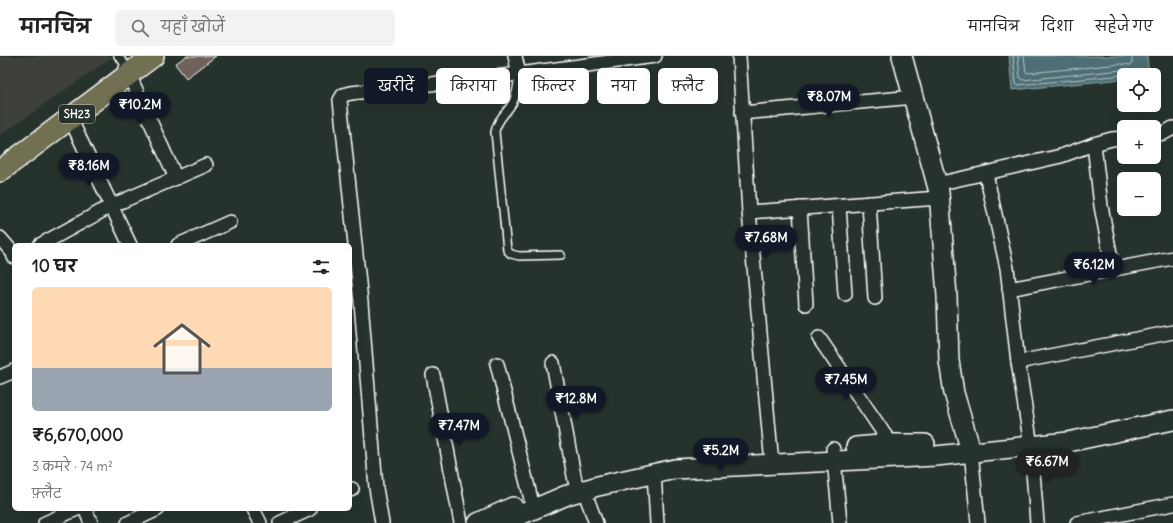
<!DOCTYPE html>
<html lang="hi">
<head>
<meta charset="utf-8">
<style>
  body { margin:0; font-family:Delius,"Playpen Sans Deva",sans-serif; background:#f2f2f2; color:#222; height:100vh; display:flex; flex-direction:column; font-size:15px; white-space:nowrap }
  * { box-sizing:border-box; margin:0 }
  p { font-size:13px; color:#767676 }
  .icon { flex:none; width:22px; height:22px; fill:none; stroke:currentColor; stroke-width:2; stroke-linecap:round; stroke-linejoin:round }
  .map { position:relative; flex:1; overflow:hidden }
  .sheet { position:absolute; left:12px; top:187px; width:340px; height:268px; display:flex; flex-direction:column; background:#fff; border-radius:6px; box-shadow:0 4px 16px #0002 }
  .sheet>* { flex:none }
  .hud { position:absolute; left:364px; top:12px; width:380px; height:36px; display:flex; gap:8px }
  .tools { position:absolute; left:1117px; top:12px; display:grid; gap:8px }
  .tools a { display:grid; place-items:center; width:44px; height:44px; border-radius:6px; background:#fff; box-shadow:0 4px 16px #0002; font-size:20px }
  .price { position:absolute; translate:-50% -34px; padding:0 9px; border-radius:14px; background:#111827; color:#fff; font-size:13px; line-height:26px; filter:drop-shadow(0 1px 2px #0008) }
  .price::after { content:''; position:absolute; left:50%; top:24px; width:12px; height:9px; margin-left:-6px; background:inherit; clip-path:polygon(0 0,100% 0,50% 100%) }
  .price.selected { background:#222; color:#fff }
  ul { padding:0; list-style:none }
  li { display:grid; align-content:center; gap:8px; height:212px; padding:0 20px }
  li span { display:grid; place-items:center; height:124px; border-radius:6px; color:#555 }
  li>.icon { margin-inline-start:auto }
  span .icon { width:72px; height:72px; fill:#fffc; stroke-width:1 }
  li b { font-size:17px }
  h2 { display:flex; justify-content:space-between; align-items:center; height:48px; padding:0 20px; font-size:17px }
  .chip { padding:0 14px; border-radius:6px; background:#fff; box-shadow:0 4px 16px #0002; font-size:14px; line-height:36px }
  .chip.selected { background:#111827; color:#fff }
  header { display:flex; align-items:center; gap:24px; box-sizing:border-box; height:56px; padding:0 20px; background:#fff; border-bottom:1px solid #e0e0e0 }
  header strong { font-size:19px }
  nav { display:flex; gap:22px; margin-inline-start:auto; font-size:14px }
  .search { width:280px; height:36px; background:#f2f2f2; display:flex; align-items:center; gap:10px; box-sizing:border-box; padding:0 14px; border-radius:6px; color:#767676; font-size:15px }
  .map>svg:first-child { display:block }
  .built { fill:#3c413a }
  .water { fill:#4d6e74; stroke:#94a8ac }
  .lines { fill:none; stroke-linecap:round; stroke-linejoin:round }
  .shore { stroke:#b8c5c7; stroke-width:1 }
  .building { fill:#6e625a; stroke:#fff }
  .lane-casing { stroke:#fff; stroke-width:10 }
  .street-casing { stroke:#fff; stroke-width:16 }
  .secondary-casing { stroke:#fff; stroke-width:22 }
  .primary-casing { stroke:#fff; stroke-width:24 }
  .lane { stroke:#26332d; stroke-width:7 }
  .street { stroke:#26332d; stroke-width:13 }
  .secondary { stroke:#26332d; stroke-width:19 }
  .primary { stroke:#716f52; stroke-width:21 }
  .labels { text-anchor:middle; stroke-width:3; stroke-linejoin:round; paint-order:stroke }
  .shield { fill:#26332d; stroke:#bec2c0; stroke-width:1 }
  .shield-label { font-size:11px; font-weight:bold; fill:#fff }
</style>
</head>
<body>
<header>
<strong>मानचित्र</strong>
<div class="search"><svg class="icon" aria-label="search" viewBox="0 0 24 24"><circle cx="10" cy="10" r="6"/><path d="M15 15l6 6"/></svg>यहाँ खोजें</div>
<nav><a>मानचित्र</a><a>दिशा</a><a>सहेजे गए</a></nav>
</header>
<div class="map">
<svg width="1173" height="467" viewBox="0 0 1173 467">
  <rect width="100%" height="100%" fill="#26332d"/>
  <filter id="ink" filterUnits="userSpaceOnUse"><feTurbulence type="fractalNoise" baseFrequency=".025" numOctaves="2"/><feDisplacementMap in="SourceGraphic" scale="8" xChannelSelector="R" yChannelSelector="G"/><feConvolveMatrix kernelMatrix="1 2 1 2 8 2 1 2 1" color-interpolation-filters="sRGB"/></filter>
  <g filter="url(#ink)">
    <polygon class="built" points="0,0 114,0 0,79"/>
    <polygon class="water" points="1009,0 1147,0 1149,19 1124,19 1124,23 1012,34"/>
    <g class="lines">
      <g class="shore">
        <polyline points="1013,0 1016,28 1017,29 1125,19"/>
        <polyline points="1018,0 1020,22 1022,24 1122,14 1128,15 1132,19"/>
        <polyline points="1024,0 1026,16 1028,17 1121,8 1131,9 1132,7 1132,0"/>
      </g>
    </g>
    <polygon class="building" points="186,0 216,0 186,22 175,8"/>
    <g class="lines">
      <defs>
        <g id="lane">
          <polyline points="118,0 125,8"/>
          <path d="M 519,18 C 518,27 517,38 513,46 C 507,57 497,63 495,76 L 507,194 L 511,198 L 519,200 L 561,199"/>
        </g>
        <g id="street">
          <polyline points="515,0 519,18"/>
          <polyline points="739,0 749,156 772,408"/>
          <polyline points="126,12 176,122"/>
          <polyline points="742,57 914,41"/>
          <polyline points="70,62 130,189"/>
          <polyline points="1154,79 1164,77 1173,72"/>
          <polyline points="1094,88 1101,150 1113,213"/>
          <polyline points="986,118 1007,212 1018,306 1031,390 1037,467"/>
          <polyline points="937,128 1061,100 1094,88 1112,83 1124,82"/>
          <polyline points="869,147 875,242"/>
          <polyline points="839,150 845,238"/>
          <polyline points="800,152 806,248"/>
          <polyline points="749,156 939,142"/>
          <polyline points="0,182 13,197 14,201"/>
          <polyline points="40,189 111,150 206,109"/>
          <polyline points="178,189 230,166"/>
          <polyline points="1009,233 1173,202"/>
          <polyline points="819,282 891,388 891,394"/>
          <polyline points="1018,306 1173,276"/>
          <polyline points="553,307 575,425"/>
          <polyline points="497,308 531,443"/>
          <polyline points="433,319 461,467"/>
          <polyline points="0,321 14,315"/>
          <polyline points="833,393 840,467"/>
          <polyline points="971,395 978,467"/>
          <polyline points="654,417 657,467"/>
          <polyline points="350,434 352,433"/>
          <polyline points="584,434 596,467"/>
          <polyline points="85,453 91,467"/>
          <polyline points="253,453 260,467"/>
          <polyline points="45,467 77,453"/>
          <polyline points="128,467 158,453"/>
          <polyline points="280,467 310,453"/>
          <polyline points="382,467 376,432 361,246 340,44 343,39 351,37 519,18 655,0"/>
          <polyline points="1077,467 1173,448"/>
        </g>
        <g id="secondary">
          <polyline points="902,0 939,136 947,240 949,305 954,337 971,395"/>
          <polyline points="856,391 891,388 925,388"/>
          <polyline points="478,467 513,451"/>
          <polyline points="501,467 567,439 598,430 675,413 936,400 1068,386 1173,364"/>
        </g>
        <polyline id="primary" points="0,115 153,0"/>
      </defs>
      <use href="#lane" class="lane-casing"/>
      <use href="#street" class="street-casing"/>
      <use href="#secondary" class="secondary-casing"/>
      <use href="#primary" class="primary-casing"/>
      <use href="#lane" class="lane"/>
      <use href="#street" class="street"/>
      <use href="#secondary" class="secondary"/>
      <use href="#primary" class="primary"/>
    </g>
  </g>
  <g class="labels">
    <rect class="shield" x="59" y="49" width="36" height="18" rx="3"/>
    <g class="shield-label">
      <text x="77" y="62">SH23</text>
    </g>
  </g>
</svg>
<div class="tools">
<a><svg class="icon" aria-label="locate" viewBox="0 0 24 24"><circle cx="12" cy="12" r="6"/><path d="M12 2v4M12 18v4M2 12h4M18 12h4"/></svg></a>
<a>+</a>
<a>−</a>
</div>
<b class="price" style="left:829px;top:62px">₹8.07M</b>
<b class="price" style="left:140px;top:70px">₹10.2M</b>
<b class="price" style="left:89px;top:131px">₹8.16M</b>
<b class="price" style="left:766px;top:203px">₹7.68M</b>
<b class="price" style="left:1094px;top:230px">₹6.12M</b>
<b class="price" style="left:846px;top:345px">₹7.45M</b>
<b class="price" style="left:576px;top:364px">₹12.8M</b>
<b class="price" style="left:459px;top:391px">₹7.47M</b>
<b class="price" style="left:721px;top:416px">₹5.2M</b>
<b class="price selected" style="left:1047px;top:427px">₹6.67M</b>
<div class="hud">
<a class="chip selected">खरीदें</a>
<a class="chip">किराया</a>
<a class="chip">फ़िल्टर</a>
<a class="chip">नया</a>
<a class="chip">फ़्लैट</a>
</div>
<section class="sheet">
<h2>10 घर<svg class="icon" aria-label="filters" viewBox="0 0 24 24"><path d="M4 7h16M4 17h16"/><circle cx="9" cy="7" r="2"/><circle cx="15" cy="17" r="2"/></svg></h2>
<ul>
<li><span style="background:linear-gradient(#ffd9b3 65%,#9aa5b1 0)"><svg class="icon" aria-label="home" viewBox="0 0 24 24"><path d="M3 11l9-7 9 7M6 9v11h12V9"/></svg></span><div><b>₹6,670,000</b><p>3 कमरे · 74 m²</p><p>फ़्लैट</p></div></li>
</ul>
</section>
</div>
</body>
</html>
